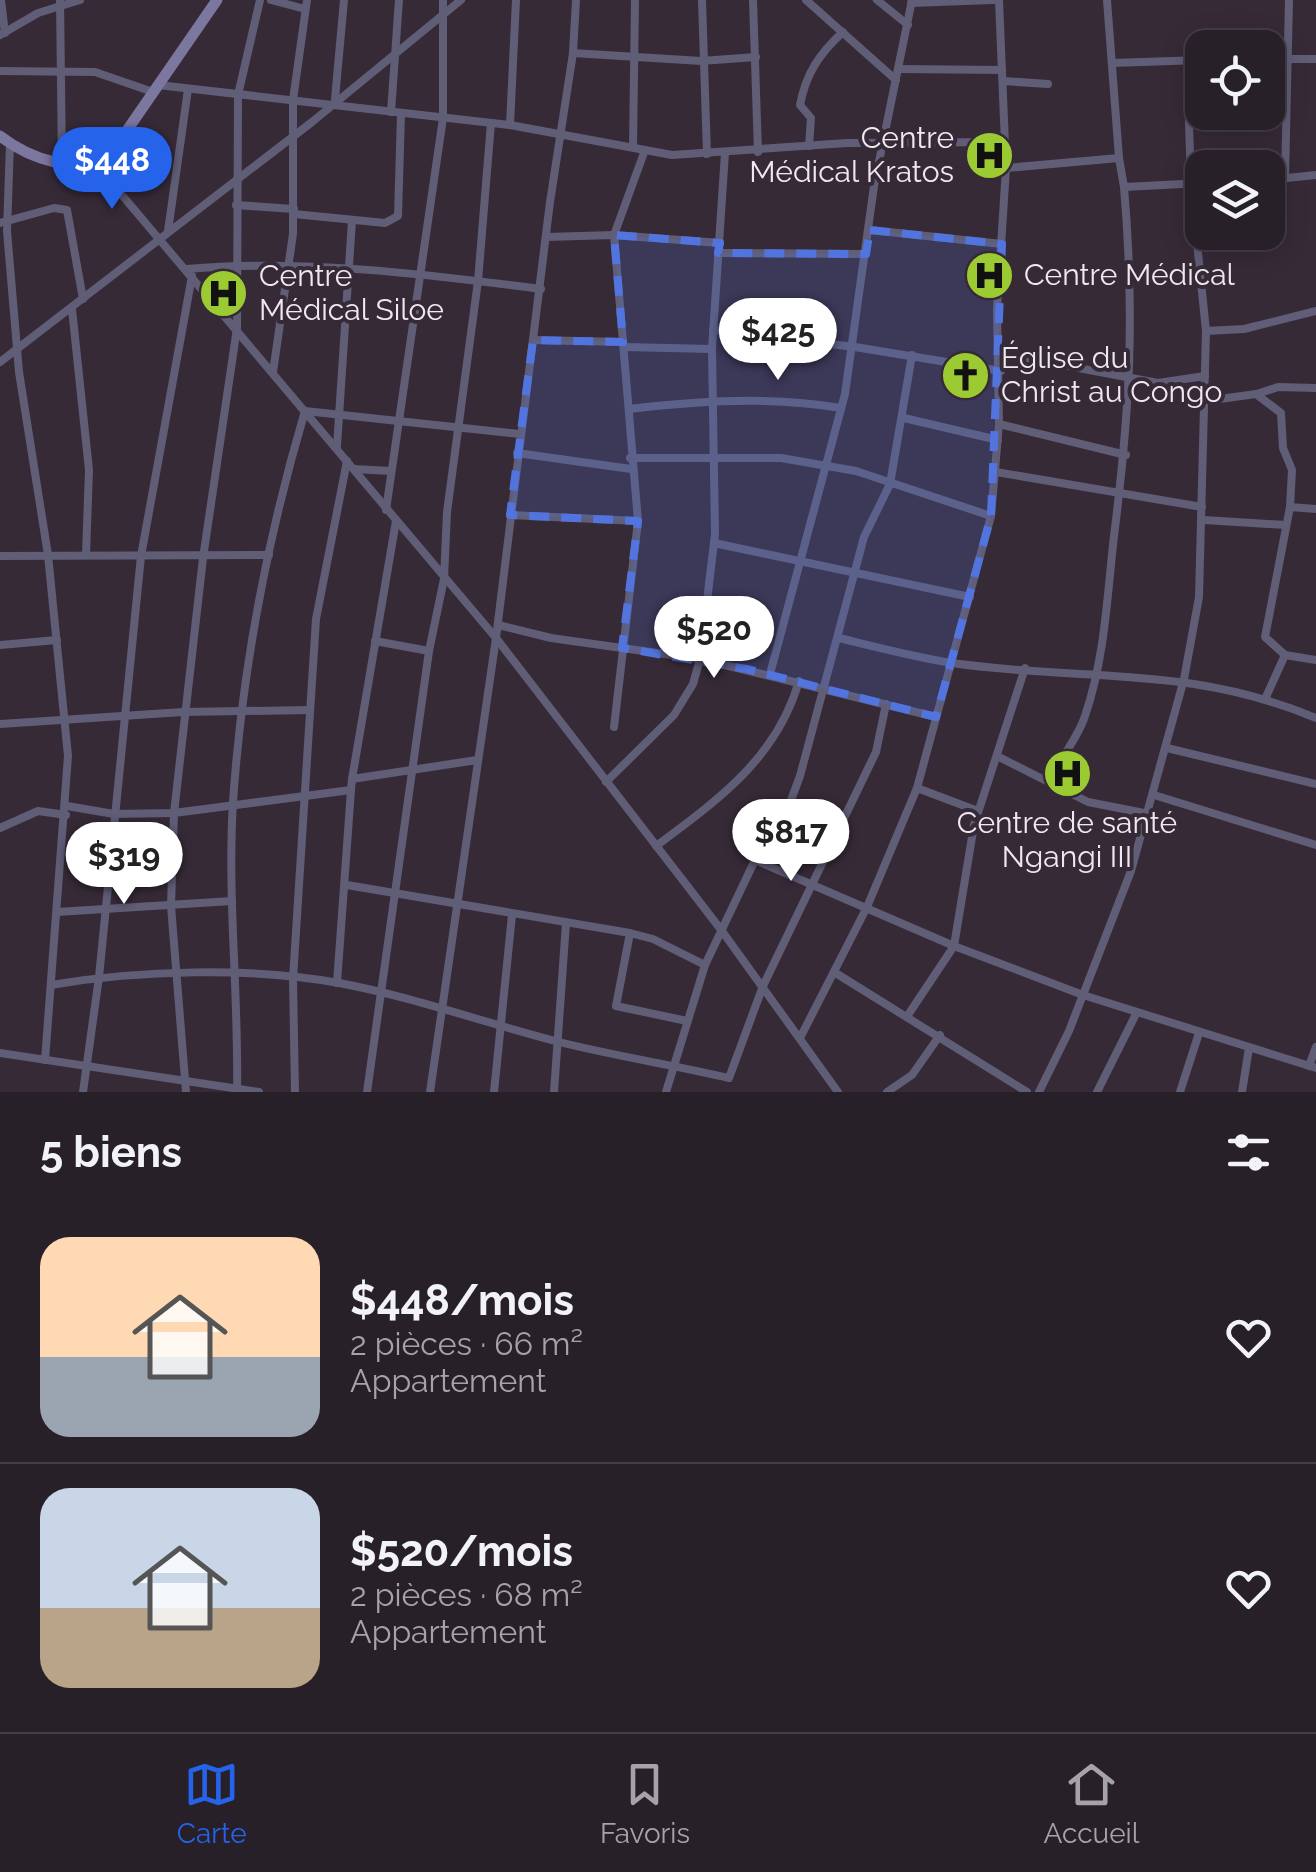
<!DOCTYPE html>
<html lang="fr">
<head>
<meta charset="utf-8">
<style>
  body { margin:0; font-family:Raleway,sans-serif; background:#302831; color:#f1f3f6; height:100vh; display:flex; flex-direction:column; font-size:38px; white-space:nowrap }
  * { box-sizing:border-box; margin:0 }
  p { font-size:32px; color:#a5a3a8 }
  .icon { flex:none; width:55px; height:55px; fill:none; stroke:currentColor; stroke-width:2; stroke-linecap:round; stroke-linejoin:round }
  .map { position:relative; height:1092px; overflow:hidden }
  .drawer { display:flex; flex-direction:column; background:#282029; flex:1 }
  .drawer>* { flex:none }
  .controls { position:absolute; left:1185px; top:30px; display:grid; gap:20px }
  .controls a { display:grid; place-items:center; width:100px; height:100px; border-radius:20px; background:#282029; box-shadow:0 5px 25px #0003,0 0 0 2px #443e46; font-size:50px }
  .price { position:absolute; translate:-50% -85px; padding:0 22px; border-radius:35px; background:#fff; color:#222; font-size:32px; line-height:65px; filter:drop-shadow(0 2px 5px #0008) }
  .price::after { content:''; position:absolute; left:50%; top:60px; width:30px; height:22px; margin-left:-15px; background:inherit; clip-path:polygon(0 0,100% 0,50% 100%) }
  .price.current { background:#2563eb; color:#fff }
  ul { padding:0; list-style:none }
  li { display:flex; align-items:center; gap:30px; height:250px; padding:0 40px }
  li+li { border-top:2px solid #443e46 }
  li span { display:grid; place-items:center; flex:none; width:280px; height:200px; border-radius:30px; color:#555 }
  li>.icon { margin-inline-start:auto }
  span .icon { width:120px; height:120px; fill:#fffc; stroke-width:1 }
  li b { font-size:42px }
  h2 { display:flex; justify-content:space-between; align-items:center; height:120px; padding:0 40px; font-size:42px }
  .tab-bar { display:flex; justify-content:space-around; align-items:center; height:140px; border-top:2px solid #443e46; background:#282029; font-size:28px; color:#a5a3a8 }
  .tab-bar a { display:grid; justify-items:center; gap:5px }
  .tab-bar .current { color:#2563eb }
  .map>svg:first-child { display:block }
  .lines { fill:none; stroke-linecap:round; stroke-linejoin:round }
  .street { stroke:#605d77; stroke-width:8 }
  .secondary { stroke:#7c779f; stroke-width:11 }
  .marked { fill:#5274de; fill-opacity:0.2; stroke:#5274de; stroke-width:8; stroke-dasharray:20 12; stroke-linejoin:round }
  .labels { text-anchor:middle; stroke-width:8; stroke-linejoin:round; paint-order:stroke }
  .poi-label { font-size:30px; fill:#f0e8f1; stroke:#362a37; text-anchor:start }
</style>
</head>
<body>
<div class="map">
<svg width="1316" height="1092" viewBox="0 0 1316 1092">
  <rect width="100%" height="100%" fill="#362a37"/>
  <g class="lines">
    <g class="street">
      <polyline points="1,0 5,33"/>
      <polyline points="60,0 62,164"/>
      <polyline points="271,0 305,9"/>
      <polyline points="702,0 707,154"/>
      <polyline points="753,0 758,152"/>
      <polyline points="806,0 896,80"/>
      <polyline points="877,0 908,25"/>
      <polyline points="999,0 1006,168 1119,158 1124,187 1202,183"/>
      <polyline points="1107,0 1119,158"/>
      <polyline points="911,3 993,0"/>
      <polyline points="0,35 38,13 80,0"/>
      <polyline points="573,53 701,61 756,57"/>
      <polyline points="1268,59 1316,59"/>
      <polyline points="1187,62 1191,184 1206,331 1244,329 1316,311"/>
      <polyline points="1112,63 1202,60"/>
      <polyline points="899,69 1002,70"/>
      <polyline points="0,71 95,72 153,92"/>
      <polyline points="1003,81 1048,84"/>
      <polyline points="158,85 510,125 672,155 847,143 1005,142"/>
      <polyline points="335,99 344,0"/>
      <polyline points="391,112 399,0"/>
      <polyline points="510,125 516,0"/>
      <polyline points="10,143 7,231 19,372 48,555 68,756 45,1060"/>
      <path d="M 809,146 L 811,118 L 800,105 C 806,73 820,53 843,32"/>
      <polyline points="633,147 635,0"/>
      <polyline points="94,162 496,638 722,931 838,1092"/>
      <polyline points="1285,178 1289,0"/>
      <polyline points="1268,180 1316,175"/>
      <polyline points="236,205 294,209"/>
      <polyline points="294,214 385,223 398,216 401,114"/>
      <polyline points="0,223 54,208 67,210 83,299"/>
      <polyline points="870,230 1002,244"/>
      <polyline points="168,231 188,89"/>
      <polyline points="546,237 614,235 720,243"/>
      <polyline points="718,253 866,254"/>
      <path d="M 187,269 C 303,259 425,274 541,289"/>
      <polyline points="72,309 89,470 86,554"/>
      <polyline points="713,330 855,347 1001,371"/>
      <polyline points="533,340 623,342"/>
      <polyline points="624,347 712,349"/>
      <polyline points="999,353 1158,383 1205,376"/>
      <polyline points="0,362 312,122 461,0"/>
      <polyline points="273,372 293,234 293,100 307,0"/>
      <polyline points="1257,394 1278,387 1316,388"/>
      <polyline points="1205,401 1256,394 1281,413 1283,448 1292,470 1290,507 1316,509"/>
      <path d="M 629,409 C 699,401 771,396 841,408"/>
      <polyline points="904,418 998,440"/>
      <polyline points="999,424 1126,455"/>
      <polyline points="337,446 352,221"/>
      <polyline points="517,453 631,469"/>
      <polyline points="630,458 781,458 856,471 991,516"/>
      <polyline points="354,469 391,471"/>
      <polyline points="996,472 1202,507"/>
      <polyline points="386,510 443,118 443,0"/>
      <polyline points="510,515 638,521"/>
      <polyline points="1204,520 1286,525"/>
      <polyline points="714,543 970,597"/>
      <polyline points="0,556 269,555"/>
      <polyline points="498,625 551,638 700,659 936,717"/>
      <path d="M 839,638 C 876,647 914,657 952,663 C 1084,682 1187,664 1316,718"/>
      <polyline points="375,641 429,651"/>
      <polyline points="0,645 57,640"/>
      <polyline points="1285,655 1265,637 1290,507"/>
      <polyline points="1285,655 1316,660"/>
      <polyline points="770,674 845,394 874,186 912,0"/>
      <polyline points="1266,697 1285,655"/>
      <polyline points="0,724 183,712 310,710"/>
      <polyline points="614,727 638,521 614,235 645,150"/>
      <polyline points="1167,748 1316,784"/>
      <polyline points="997,756 1088,802 1149,814"/>
      <polyline points="352,779 396,521"/>
      <polyline points="606,782 674,715 693,684 700,659 715,534 712,349 725,153"/>
      <path d="M 1051,783 C 1060,755 1077,741 1085,716 C 1105,657 1107,597 1114,536 C 1130,409 1135,315 1124,187"/>
      <polyline points="917,788 978,811"/>
      <polyline points="1154,795 1316,845"/>
      <polyline points="67,806 114,814 174,813 351,790 352,779 477,760"/>
      <polyline points="0,828 38,811 66,815"/>
      <path d="M 656,846 C 718,800 777,758 799,681"/>
      <polyline points="767,865 800,776 864,537 890,484 912,355"/>
      <polyline points="347,885 630,933 653,939 705,965"/>
      <polyline points="57,912 232,901"/>
      <polyline points="630,933 616,1006 687,1021"/>
      <polyline points="834,972 1027,1092"/>
      <polyline points="337,983 351,790"/>
      <path d="M 51,985 C 138,970 252,967 339,983 C 414,997 485,1023 559,1042 C 615,1056 673,1065 729,1078 L 763,986 L 876,752 L 886,704"/>
      <polyline points="908,1015 954,946 974,825 1025,668"/>
      <polyline points="800,1038 867,907 917,788 991,516 999,424 997,309 1006,168"/>
      <polyline points="0,1053 259,1092"/>
      <polyline points="1309,1066 1316,1047"/>
      <polyline points="83,1092 99,977 141,556 192,276"/>
      <polyline points="186,1092 171,906 174,813 203,558 237,328 238,95 260,0"/>
      <path d="M 237,1092 C 239,995 227,898 233,802 C 242,671 268,536 305,411 L 520,434"/>
      <polyline points="295,1092 293,979 316,619 347,461"/>
      <polyline points="367,1092 429,651 444,579 447,512 478,281 491,123"/>
      <polyline points="430,1092 496,638 550,202 573,53 576,0"/>
      <polyline points="494,1092 512,915"/>
      <polyline points="554,1092 566,923"/>
      <polyline points="666,1092 705,965 755,860 954,946 1083,995 1316,1068"/>
      <polyline points="887,1092 912,1075 940,1035"/>
      <polyline points="1039,1092 1069,1031 1131,871 1184,679 1199,597 1206,331"/>
      <polyline points="1097,1092 1136,1014"/>
      <polyline points="1180,1092 1199,1033"/>
      <polyline points="1242,1092 1249,1048"/>
    </g>
    <path class="secondary" d="M 0,136 C 30,159 75,175 110,155 L 217,0"/>
  </g>
  <path class="marked" d="M 870,230 L 1002,244 L 991,516 L 936,717 L 747,669 L 622,648 L 638,521 L 510,515 L 533,340 L 623,342 L 614,235 L 720,243 L 718,253 L 866,254 Z"/>
  <defs>
    <symbol id="hospital-disc" viewBox="-11 -11 22 22"><circle r="9.5" fill="#9cca32" stroke="#362a37"/><path d="M-5-5h3v3.5h4V-5h3V5h-3V1.5h-4V5h-3Z" fill="#111"/></symbol>
    <symbol id="church-disc" viewBox="-11 -11 22 22"><circle r="9.5" fill="#9cca32" stroke="#362a37"/><path d="M-1.2-6h2.4v3.5h3.3v2.4h-3.3V6h-2.4V-.1h-3.3v-2.4h3.3Z" fill="#111"/></symbol>
  </defs>
  <g fill-rule="evenodd">
    <use href="#hospital-disc" x="962" y="128" width="55" height="55"/>
    <use href="#hospital-disc" x="962" y="248" width="55" height="55"/>
    <use href="#hospital-disc" x="196" y="266" width="55" height="55"/>
    <use href="#church-disc" x="938" y="348" width="55" height="55"/>
    <use href="#hospital-disc" x="1040" y="746" width="55" height="55"/>
  </g>
  <g class="labels">
    <g class="poi-label">
      <text x="954" y="148" text-anchor="end">Centre<tspan x="954" dy="34">Médical Kratos</tspan></text>
      <text x="1024" y="285">Centre Médical</text>
      <text x="259" y="286">Centre<tspan x="259" dy="34">Médical Siloe</tspan></text>
      <text x="1001" y="368">Église du<tspan x="1001" dy="34">Christ au Congo</tspan></text>
      <text x="1067" y="833" text-anchor="middle">Centre de santé<tspan x="1067" dy="34">Ngangi III</tspan></text>
    </g>
  </g>
</svg>
<div class="controls">
<a><svg class="icon" aria-label="locate" viewBox="0 0 24 24"><circle cx="12" cy="12" r="6"/><path d="M12 2v4M12 18v4M2 12h4M18 12h4"/></svg></a>
<a><svg class="icon" aria-label="layers" viewBox="0 0 24 24"><path d="M12 4l9 5-9 5-9-5zM3 14l9 5 9-5"/></svg></a>
</div>
<b class="price current" style="left:112px;top:212px">$448</b>
<b class="price" style="left:778px;top:383px">$425</b>
<b class="price" style="left:714px;top:681px">$520</b>
<b class="price" style="left:791px;top:884px">$817</b>
<b class="price" style="left:124px;top:907px">$319</b>
</div>
<section class="drawer">
<h2>5 biens<svg class="icon" aria-label="filters" viewBox="0 0 24 24"><path d="M4 7h16M4 17h16"/><circle cx="9" cy="7" r="2"/><circle cx="15" cy="17" r="2"/></svg></h2>
<ul>
<li><span style="background:linear-gradient(#ffd9b3 60%,#9aa5b1 0)"><svg class="icon" aria-label="home" viewBox="0 0 24 24"><path d="M3 11l9-7 9 7M6 9v11h12V9"/></svg></span><div><b>$448/mois</b><p>2 pièces · 66 m²</p><p>Appartement</p></div><svg class="icon" aria-label="heart" viewBox="0 0 24 24"><path d="M12 20l-8-8c-3-5 5-10 8-4 3-6 11-1 8 4z"/></svg></li>
<li><span style="background:linear-gradient(#c9d6e8 60%,#b9a48a 0)"><svg class="icon" aria-label="home" viewBox="0 0 24 24"><path d="M3 11l9-7 9 7M6 9v11h12V9"/></svg></span><div><b>$520/mois</b><p>2 pièces · 68 m²</p><p>Appartement</p></div><svg class="icon" aria-label="heart" viewBox="0 0 24 24"><path d="M12 20l-8-8c-3-5 5-10 8-4 3-6 11-1 8 4z"/></svg></li>
</ul>
</section>
<nav class="tab-bar">
<a class="current"><svg class="icon" aria-label="map" viewBox="0 0 24 24"><path d="M3 6l6-2 6 2 6-2v14l-6 2-6-2-6 2zM9 4v14M15 6v14"/></svg>Carte</a>
<a><svg class="icon" aria-label="saved" viewBox="0 0 24 24"><path d="M7 4h10v16l-5-4-5 4z"/></svg>Favoris</a>
<a><svg class="icon" aria-label="home" viewBox="0 0 24 24"><path d="M3 11l9-7 9 7M6 9v11h12V9"/></svg>Accueil</a>
</nav>
</body>
</html>
